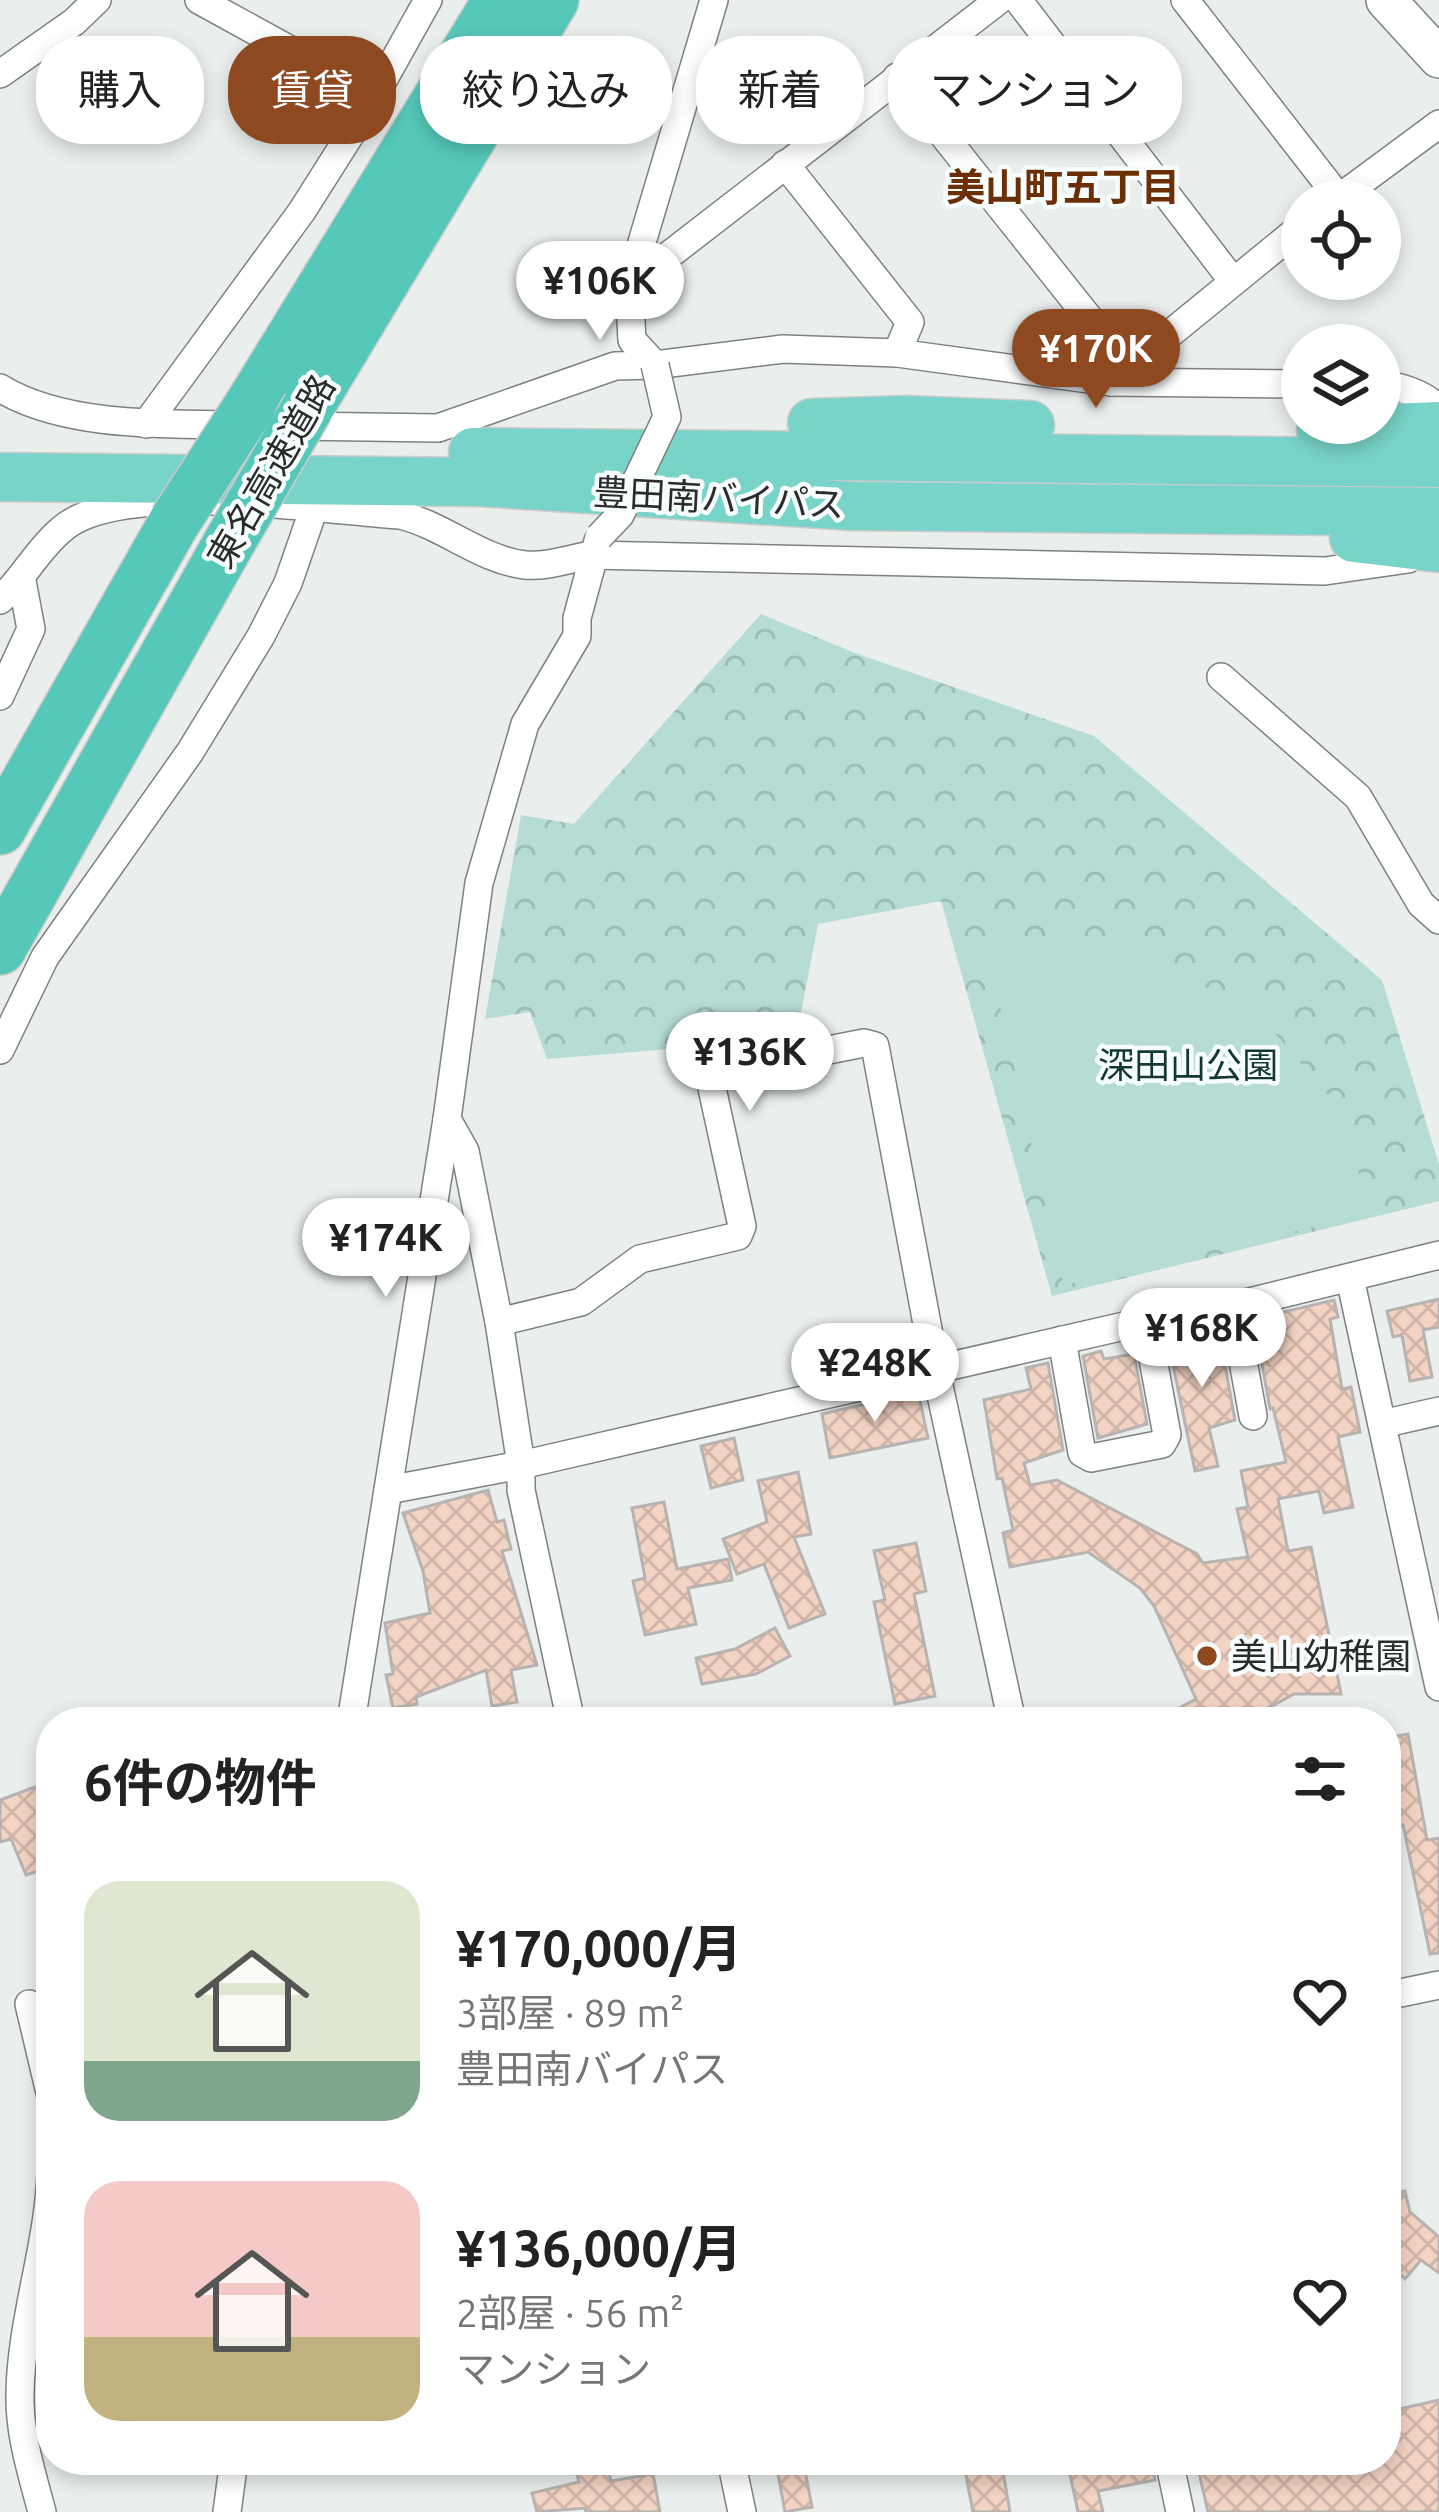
<!DOCTYPE html>
<html lang="ja">
<head>
<meta charset="utf-8">
<style>
  body { margin:0; font-family:Ubuntu,"Noto Sans JP",sans-serif; background:#f2f2f2; color:#222; height:100vh; display:flex; flex-direction:column; font-size:45px; white-space:nowrap }
  * { box-sizing:border-box; margin:0 }
  p { font-size:39px; color:#767676 }
  .icon { flex:none; width:66px; height:66px; fill:none; stroke:currentColor; stroke-width:2; stroke-linecap:round; stroke-linejoin:round }
  .map { position:relative; flex:1; overflow:hidden }
  .side { position:absolute; left:36px; top:1707px; width:1365px; height:768px; display:flex; flex-direction:column; background:#fff; border-radius:48px; box-shadow:0 6px 18px #0003 }
  .side>* { flex:none }
  .top-card { position:absolute; left:36px; top:36px; width:1368px; height:108px; display:flex; gap:24px }
  .buttons { position:absolute; left:1281px; top:180px; display:grid; gap:24px }
  .buttons a { display:grid; place-items:center; width:120px; height:120px; border-radius:50%; background:#fff; box-shadow:0 6px 18px #0003; font-size:60px }
  .price { position:absolute; translate:-50% -102px; padding:0 27px; border-radius:42px; background:#fff; color:#222; font-size:39px; line-height:78px; filter:drop-shadow(0 3px 6px #0008) }
  .price::after { content:''; position:absolute; left:50%; top:72px; width:36px; height:27px; margin-left:-18px; background:inherit; clip-path:polygon(0 0,100% 0,50% 100%) }
  .price.active { background:#8e4921; color:#fff }
  ul { padding:0; list-style:none }
  li { display:flex; align-items:center; gap:36px; height:300px; padding:0 48px }
  li span { display:grid; place-items:center; flex:none; width:336px; height:240px; border-radius:36px; color:#555 }
  li>.icon { margin-inline-start:auto }
  span .icon { width:144px; height:144px; fill:#fffc; stroke-width:1 }
  li b { font-size:51px }
  h2 { display:flex; justify-content:space-between; align-items:center; height:144px; padding:0 48px; font-size:51px }
  .chip { padding:0 42px; border-radius:48px; background:#fff; box-shadow:0 6px 18px #0003; font-size:42px; line-height:108px }
  .chip.active { background:#8e4921; color:#fff }
  .map>svg:first-child { display:block }
  .park { fill:url(#park-crowns) }
  .pitch { fill:#b6dcd5 }
  .building { fill:url(#building-cross-hatch); stroke:#b7b3b0; stroke-width:3 }
  .lines { fill:none; stroke-linecap:round; stroke-linejoin:round }
  .minor-casing { stroke:#7d8281; stroke-width:30 }
  .secondary-casing { stroke:#7d8281; stroke-width:42 }
  .trunk-casing { stroke:#ccc; stroke-width:51 }
  .motorway-casing { stroke:#ccc; stroke-width:54 }
  .minor { stroke:#fff; stroke-width:27 }
  .secondary { stroke:#fff; stroke-width:39 }
  .trunk { stroke:#78d3c8; stroke-width:48 }
  .motorway { stroke:#56c8ba; stroke-width:51 }
  .minor-bridge-casing { stroke:#7d8281; stroke-width:30; stroke-linecap:butt }
  .motorway-bridge-casing { stroke:#ccc; stroke-width:54; stroke-linecap:butt }
  .minor-bridge { stroke:#fff; stroke-width:27 }
  .motorway-bridge { stroke:#56c8ba; stroke-width:51 }
  .poi-dot { fill:#8e4921; stroke:#f7fdfc; stroke-width:4.5 }
  .labels { text-anchor:middle; stroke-width:9; stroke-linejoin:round; paint-order:stroke }
  .street-label { font-size:36px; fill:#2a2c2c; stroke:#f7fdfc }
  .park-label { font-size:36px; fill:#123833; stroke:#f7fdfc }
  .poi-label { font-size:36px; fill:#2a2c2c; stroke:#f7fdfc; text-anchor:start }
  .neighbourhood-label { font-size:39px; font-weight:bold; fill:#6b2e05; stroke:#f7fdfc }
</style>
</head>
<body>
<div class="map">
<svg width="1439" height="2512" viewBox="0 0 1439 2512">
  <defs>
    <pattern id="park-crowns" width="20" height="18" patternUnits="userSpaceOnUse" patternTransform="scale(3)"><rect width="20" height="18" fill="#b6dcd5"/><path d="M2 6a3 3 0 1 1 6 0M12 15a3 3 0 1 1 6 0" fill="none" stroke="#9dbdb7"/></pattern>
    <pattern id="building-cross-hatch" width="8" height="8" patternUnits="userSpaceOnUse" patternTransform="scale(3)"><rect width="8" height="8" fill="#f3d3c3"/><path d="M0 0l8 8M0 8l8-8" fill="none" stroke="#d0b5a8"/></pattern>
  </defs>
  <rect width="100%" height="100%" fill="#eaefee"/>
  <polygon class="park" points="761,614 855,653 1094,736 1382,980 1439,1164 1439,1201 1052,1296 941,901 818,924 796,1039 547,1059 530,1012 485,1019 521,815 574,824"/>
  <polygon class="pitch" points="984,937 1109,942 1255,1010 1333,1101 1373,1213 1064,1285"/>
  <g class="building">
    <polygon points="1439,1299 1439,1327 1423,1330 1432,1377 1410,1381 1402,1335 1393,1337 1387,1311"/>
    <polygon points="1334,1300 1338,1317 1330,1319 1342,1389 1351,1387 1360,1432 1338,1437 1353,1507 1324,1513 1319,1491 1278,1499 1288,1551 1311,1547 1341,1694 1294,1694 1243,1722 1153,1722 1196,1699 1154,1606 1140,1588 1088,1552 1010,1567 1003,1533 1013,1530 1002,1478 997,1479 984,1400 1031,1389 1026,1368 1048,1363 1063,1450 1024,1463 1030,1485 1057,1480 1197,1554 1203,1563 1248,1557 1237,1509 1248,1507 1241,1471 1286,1462 1273,1408 1270,1409 1254,1319"/>
    <polygon points="1218,1327 1235,1420 1209,1428 1218,1466 1195,1471 1167,1336"/>
    <polygon points="1101,1351 1104,1359 1134,1354 1147,1424 1098,1438 1083,1356"/>
    <polygon points="918,1392 928,1438 830,1458 822,1414"/>
    <polygon points="734,1438 743,1480 711,1488 701,1446"/>
    <polygon points="798,1472 811,1534 794,1537 825,1614 789,1628 764,1564 737,1574 723,1539 767,1522 758,1481"/>
    <polygon points="488,1490 497,1522 504,1520 511,1549 502,1551 537,1665 511,1670 517,1702 492,1706 486,1670 416,1697 417,1704 393,1708 386,1675 393,1674 385,1623 430,1613 423,1571 403,1513"/>
    <polygon points="664,1502 677,1569 728,1559 732,1580 688,1588 696,1624 645,1635 633,1581 645,1578 632,1508"/>
    <polygon points="916,1543 926,1591 914,1594 935,1696 895,1704 874,1602 885,1600 874,1551"/>
    <polygon points="775,1628 790,1656 756,1674 702,1684 696,1658 735,1649"/>
    <polygon points="1408,1734 1427,1840 1439,1838 1439,1953 1430,1954 1403,1825 1386,1828 1386,1738"/>
    <polygon points="51,1781 51,1867 26,1875 11,1839 0,1842 0,1800"/>
    <polygon points="1405,2191 1410,2212 1439,2237 1439,2273 1421,2260 1405,2279 1386,2263 1386,2195"/>
    <polygon points="1439,2400 1439,2512 1208,2512 1196,2460 1386,2460 1386,2412"/>
    <polygon points="573,2460 606,2460 611,2481 653,2474 660,2512 586,2512 585,2508 537,2512 532,2493 579,2482"/>
    <polygon points="803,2460 812,2507 785,2512 776,2463"/>
    <polygon points="963,2460 1001,2460 1010,2512 973,2512"/>
    <polygon points="1112,2460 1151,2460 1155,2480 1098,2491 1103,2512 1078,2512 1069,2470"/>
  </g>
  <g class="lines">
    <defs>
      <g id="minor">
        <polyline points="199,0 374,96"/>
        <polyline points="1018,0 1232,280"/>
        <polyline points="1185,0 1339,198"/>
        <polyline points="0,74 74,22 97,0"/>
        <polyline points="897,77 1100,332 1111,382 1302,226"/>
        <polyline points="785,164 910,322 897,353"/>
        <polyline points="1335,201 1439,124"/>
        <polyline points="629,286 999,0"/>
        <polyline points="655,365 632,340 629,286 714,0"/>
        <path d="M 1380,385 C 1399,385 1427,395 1439,410"/>
        <path d="M 0,388 C 65,428 169,424 243,425"/>
        <polyline points="146,424 302,211 371,102 428,0"/>
        <polyline points="294,426 438,428 615,366 655,365 783,349 897,353 1111,382 1302,384"/>
        <path d="M 0,600 C 23,579 37,550 61,530 C 117,478 322,510 400,515 C 443,525 481,560 525,565 C 546,567 570,559 591,555 L 1325,571 L 1408,559"/>
        <polyline points="1221,677 1358,797 1421,904 1439,920"/>
        <polyline points="0,696 31,629 22,581"/>
        <polyline points="0,1050 45,957 190,752 261,636 288,583 314,508"/>
        <polyline points="447,1119 465,1151 499,1322 521,1465 521,1490 571,1722"/>
        <polyline points="1350,1278 1439,1687"/>
        <polyline points="1233,1306 1253,1416"/>
        <polyline points="499,1322 581,1302 640,1259 738,1236 742,1226 710,1079 722,1071 864,1043 875,1046 936,1372 1012,1722"/>
        <polyline points="1062,1340 1082,1453 1091,1458 1162,1444 1167,1435 1146,1321"/>
        <polyline points="1382,1424 1439,1411"/>
        <polyline points="388,1490 521,1465 1146,1321 1233,1306 1439,1255"/>
        <polyline points="351,1722 447,1119 479,883 525,724 577,636 577,618 598,541"/>
        <polyline points="1386,1996 1439,1985"/>
        <polyline points="29,2004 51,2097"/>
        <polyline points="731,2460 742,2512"/>
        <polyline points="1169,2460 1180,2512"/>
        <path d="M 42,2512 C 32,2474 19,2434 20,2394 C 21,2320 48,2248 51,2174"/>
        <polyline points="227,2512 234,2460"/>
      </g>
      <polyline id="secondary" points="1386,0 1439,58"/>
      <g id="trunk">
        <polyline points="812,423 906,420 1030,425"/>
        <polyline points="1321,431 1439,426"/>
        <polyline points="473,452 1439,463"/>
        <polyline points="0,477 479,482 852,506 1439,512"/>
        <polyline points="1354,538 1439,548"/>
      </g>
      <g id="motorway">
        <polyline points="251,404 499,0"/>
        <polyline points="308,407 553,0"/>
        <polyline points="0,829 175,521"/>
        <polyline points="0,949 230,541"/>
      </g>
    </defs>
    <use href="#minor" class="minor-casing"/>
    <use href="#secondary" class="secondary-casing"/>
    <use href="#trunk" class="trunk-casing"/>
    <use href="#motorway" class="motorway-casing"/>
    <use href="#minor" class="minor"/>
    <use href="#secondary" class="secondary"/>
    <use href="#trunk" class="trunk"/>
    <use href="#motorway" class="motorway"/>
    <defs>
      <polyline id="minor-bridge" points="599,537 620,515 667,417 655,365"/>
      <g id="motorway-bridge">
        <polyline points="175,521 251,404"/>
        <polyline points="230,541 308,407"/>
      </g>
    </defs>
    <use href="#minor-bridge" class="minor-bridge-casing"/>
    <use href="#motorway-bridge" class="motorway-bridge-casing"/>
    <use href="#minor-bridge" class="minor-bridge"/>
    <use href="#motorway-bridge" class="motorway-bridge"/>
  </g>
  <circle class="poi-dot" cx="1207" cy="1656" r="12"/>
  <g class="labels">
    <g class="street-label">
      <text transform="translate(271 471) rotate(-60)" y="13">東名高速道路</text>
      <text transform="translate(719 498) rotate(3)" y="13">豊田南バイパス</text>
    </g>
    <g class="park-label">
      <text x="1188" y="1078">深田山公園</text>
    </g>
    <g class="poi-label">
      <text x="1231" y="1669">美山幼稚園</text>
    </g>
    <g class="neighbourhood-label">
      <text x="1063" y="201">美山町五丁目</text>
    </g>
  </g>
</svg>
<div class="buttons">
<a><svg class="icon" aria-label="locate" viewBox="0 0 24 24"><circle cx="12" cy="12" r="6"/><path d="M12 2v4M12 18v4M2 12h4M18 12h4"/></svg></a>
<a><svg class="icon" aria-label="layers" viewBox="0 0 24 24"><path d="M12 4l9 5-9 5-9-5zM3 14l9 5 9-5"/></svg></a>
</div>
<b class="price" style="left:600px;top:343px">¥106K</b>
<b class="price active" style="left:1096px;top:411px">¥170K</b>
<b class="price" style="left:750px;top:1114px">¥136K</b>
<b class="price" style="left:386px;top:1300px">¥174K</b>
<b class="price" style="left:1202px;top:1390px">¥168K</b>
<b class="price" style="left:875px;top:1425px">¥248K</b>
<div class="top-card">
<a class="chip">購入</a>
<a class="chip active">賃貸</a>
<a class="chip">絞り込み</a>
<a class="chip">新着</a>
<a class="chip">マンション</a>
</div>
<section class="side">
<h2>6件の物件<svg class="icon" aria-label="filters" viewBox="0 0 24 24"><path d="M4 7h16M4 17h16"/><circle cx="9" cy="7" r="2"/><circle cx="15" cy="17" r="2"/></svg></h2>
<ul>
<li><span style="background:linear-gradient(#dfe7d0 75%,#7fa58c 0)"><svg class="icon" aria-label="home" viewBox="0 0 24 24"><path d="M3 11l9-7 9 7M6 9v11h12V9"/></svg></span><div><b>¥170,000/月</b><p>3部屋 · 89 m²</p><p>豊田南バイパス</p></div><svg class="icon" aria-label="heart" viewBox="0 0 24 24"><path d="M12 20l-8-8c-3-5 5-10 8-4 3-6 11-1 8 4z"/></svg></li>
<li><span style="background:linear-gradient(#f6c9c9 65%,#c2b280 0)"><svg class="icon" aria-label="home" viewBox="0 0 24 24"><path d="M3 11l9-7 9 7M6 9v11h12V9"/></svg></span><div><b>¥136,000/月</b><p>2部屋 · 56 m²</p><p>マンション</p></div><svg class="icon" aria-label="heart" viewBox="0 0 24 24"><path d="M12 20l-8-8c-3-5 5-10 8-4 3-6 11-1 8 4z"/></svg></li>
</ul>
</section>
</div>
</body>
</html>
